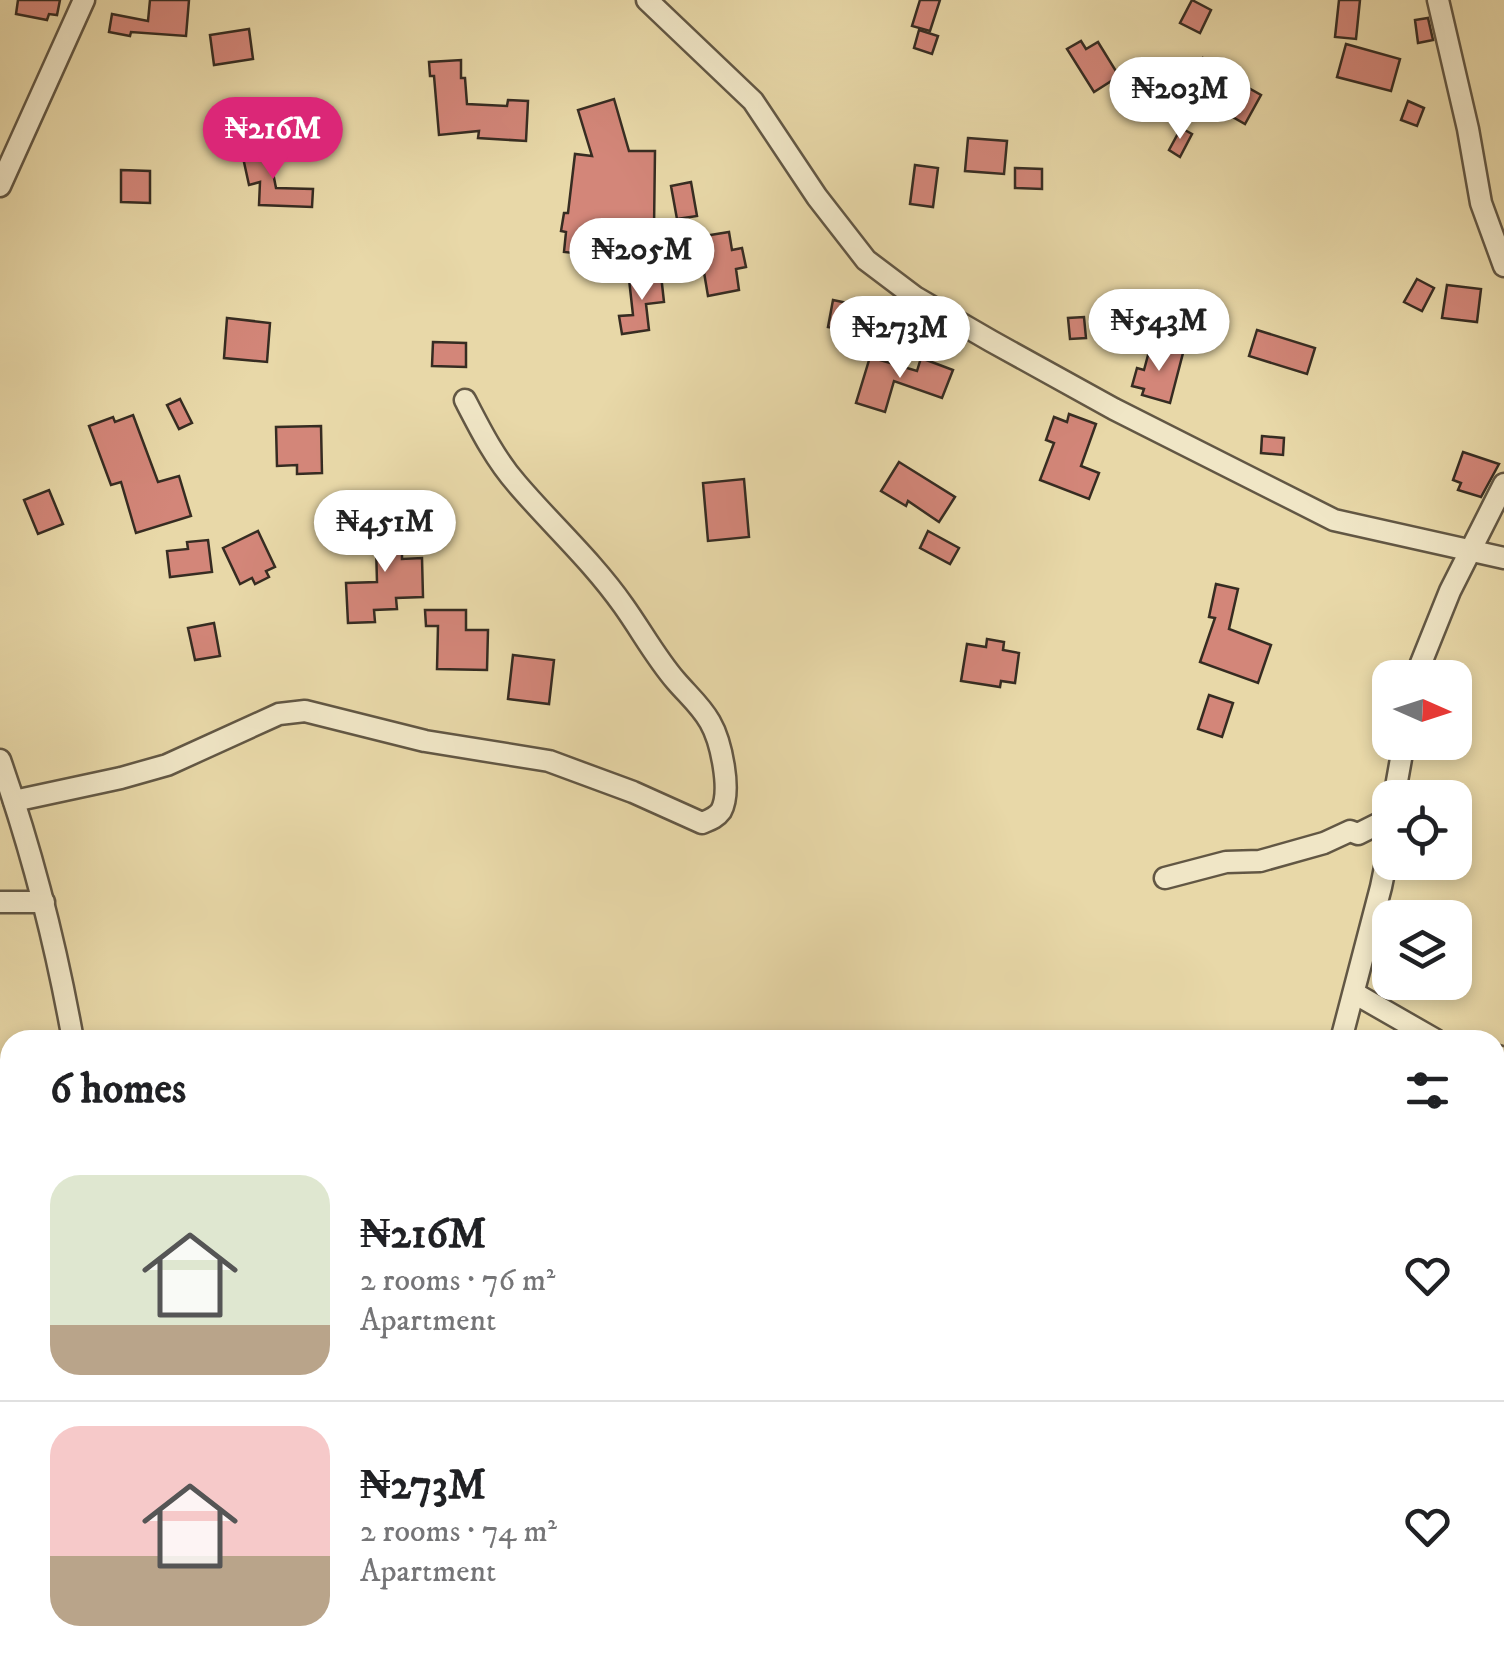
<!DOCTYPE html>
<html lang="en">
<head>
<meta charset="utf-8">
<style>
  body { margin:0; font-family:"IM FELL DW Pica",serif; background:#f6f6f6; color:#202124; height:100vh; display:flex; flex-direction:column; font-size:38px; white-space:nowrap }
  * { box-sizing:border-box; margin:0 }
  p { font-size:32px; color:#757577 }
  .icon { flex:none; width:55px; height:55px; fill:none; stroke:currentColor; stroke-width:2; stroke-linecap:round; stroke-linejoin:round }
  .map { position:relative; flex:1; overflow:hidden }
  .side { position:absolute; left:0px; top:1030px; width:1505px; height:642px; display:flex; flex-direction:column; background:#fff; border-radius:30px 30px 0 0; box-shadow:0 5px 15px #0003 }
  .side>* { flex:none }
  .needle { width:65px; rotate:93deg }
  .fabs { position:absolute; left:1372px; top:660px; display:grid; gap:20px }
  .fabs a { display:grid; place-items:center; width:100px; height:100px; border-radius:20px; background:#fff; box-shadow:0 5px 15px #0003; font-size:50px }
  .price { position:absolute; translate:-50% -85px; padding:0 22px; border-radius:35px; background:#fff; color:#222; font-size:32px; line-height:65px; filter:drop-shadow(0 2px 5px #0008) }
  .price::after { content:''; position:absolute; left:50%; top:60px; width:30px; height:22px; margin-left:-15px; background:inherit; clip-path:polygon(0 0,100% 0,50% 100%) }
  .price.current { background:#db2777; color:#fff }
  ul { padding:0; list-style:none }
  li { display:flex; align-items:center; gap:30px; height:250px; padding:0 50px }
  li+li { border-top:2px solid #e0e0e0 }
  li span { display:grid; place-items:center; flex:none; width:280px; height:200px; border-radius:30px; color:#555 }
  li>.icon { margin-inline-start:auto }
  span .icon { width:120px; height:120px; fill:#fffc; stroke-width:1 }
  li b { font-size:42px }
  h2 { display:flex; justify-content:space-between; align-items:center; height:120px; padding:0 50px; font-size:42px }
  .map>svg:first-child { display:block }
  .building { fill:#d38679; stroke:#362c22; stroke-width:2.5 }
  .lines { fill:none; stroke-linecap:round; stroke-linejoin:round }
  .minor-casing { stroke:#625744; stroke-width:25 }
  .minor { stroke:#f0e6c6; stroke-width:20 }
</style>
</head>
<body>
<div class="map">
<svg width="1504" height="1672" viewBox="0 0 1504 1672">
  <rect width="100%" height="100%" fill="#e8d8a8"/>
  <filter id="stains"><feTurbulence type="fractalNoise" baseFrequency=".002" numOctaves="4"/><feColorMatrix values="0 0 0 0 .2 0 0 0 0 .09 0 0 0 0 .02 0 0 0 .5 -.17"/></filter>
  <radialGradient id="worn" r=".72"><stop offset=".6" stop-color="#630" stop-opacity="0"/><stop offset="1" stop-color="#630" stop-opacity=".3"/></radialGradient>
  <g class="building">
    <polygon points="18,0 60,0 57,15 49,14 47,20 16,14"/>
    <polygon points="150,0 189,0 186,36 131,32 130,36 109,32 112,14 148,21"/>
    <polygon points="920,0 940,0 930,31 912,26"/>
    <polygon points="1192,0 1211,10 1200,33 1180,23"/>
    <polygon points="1339,0 1360,0 1356,39 1335,37"/>
    <polygon points="1428,18 1433,40 1418,43 1415,20"/>
    <polygon points="249,29 253,59 214,65 210,35"/>
    <polygon points="919,30 938,36 932,54 914,48"/>
    <polygon points="1081,41 1086,49 1098,42 1119,76 1094,92 1067,49"/>
    <polygon points="1346,44 1400,59 1391,91 1337,77"/>
    <polygon points="1203,58 1233,75 1231,78 1261,95 1245,124 1215,107 1211,114 1182,98"/>
    <polygon points="461,60 461,78 465,78 467,104 507,106 508,100 528,101 526,141 478,138 479,131 439,135 434,76 430,76 429,62"/>
    <polygon points="614,99 629,151 655,151 654,228 597,227 593,255 564,252 566,232 561,231 564,213 568,213 575,154 592,156 578,110"/>
    <polygon points="1408,101 1424,108 1417,126 1401,120"/>
    <polygon points="1181,128 1192,134 1180,157 1169,150"/>
    <polygon points="968,138 1007,141 1004,174 965,171"/>
    <polygon points="268,147 276,188 313,189 312,207 259,205 260,182 249,185 242,153"/>
    <polygon points="915,165 938,168 933,207 910,204"/>
    <polygon points="1015,168 1042,169 1042,189 1015,188"/>
    <polygon points="121,170 150,171 150,203 121,202"/>
    <polygon points="691,182 697,216 677,219 671,186"/>
    <polygon points="729,232 732,250 742,248 746,267 736,269 739,290 708,296 698,237"/>
    <polygon points="661,275 664,302 646,304 649,330 622,334 619,316 633,315 629,279"/>
    <polygon points="1417,279 1434,288 1422,311 1404,302"/>
    <polygon points="1447,285 1481,289 1477,322 1442,318"/>
    <polygon points="833,300 852,304 847,331 828,327"/>
    <polygon points="1084,317 1086,338 1070,339 1068,318"/>
    <polygon points="227,318 270,323 267,362 224,358"/>
    <polygon points="1257,330 1315,348 1307,374 1249,356"/>
    <polygon points="433,342 466,343 466,367 432,366"/>
    <polygon points="1151,344 1183,353 1170,403 1142,395 1144,389 1132,386 1137,368 1144,370"/>
    <polygon points="870,357 917,371 921,358 953,370 942,398 894,381 885,412 856,403"/>
    <polygon points="180,399 192,423 179,429 167,405"/>
    <polygon points="1069,414 1096,424 1081,466 1099,473 1089,499 1040,480 1054,443 1046,440 1054,417 1067,422"/>
    <polygon points="133,415 158,482 179,476 191,516 136,533 121,482 111,485 89,426 113,417 115,422"/>
    <polygon points="321,426 322,473 297,474 297,465 277,466 276,427"/>
    <polygon points="1262,436 1284,438 1283,455 1261,453"/>
    <polygon points="1463,452 1499,464 1481,497 1458,490 1461,483 1453,480"/>
    <polygon points="899,462 955,497 939,522 908,501 906,506 881,491"/>
    <polygon points="744,479 749,537 708,541 703,483"/>
    <polygon points="49,490 63,524 38,534 24,500"/>
    <polygon points="372,518 402,518 402,559 422,558 423,597 396,598 397,609 374,610 375,622 348,623 346,583 377,582 376,546 372,546"/>
    <polygon points="258,531 275,567 266,571 269,577 255,584 252,578 240,584 223,548"/>
    <polygon points="928,531 959,548 950,564 920,548"/>
    <polygon points="208,540 212,572 170,577 167,551 188,549 187,542"/>
    <polygon points="1216,584 1238,589 1229,629 1271,645 1258,683 1200,662 1215,618 1209,617"/>
    <polygon points="425,610 466,610 466,630 488,630 487,670 437,669 438,626 426,626"/>
    <polygon points="214,623 220,656 195,660 188,628"/>
    <polygon points="987,639 1004,642 1003,650 1019,653 1015,683 1001,681 1000,687 961,681 967,644 986,647"/>
    <polygon points="513,655 554,660 549,704 508,699"/>
    <polygon points="1209,695 1233,703 1222,737 1198,729"/>
  </g>
  <g class="lines">
    <defs>
      <g id="minor">
        <polyline points="647,0 753,101 817,197 866,260 915,297 991,341 1114,409 1334,520 1504,558"/>
        <polyline points="1438,0 1468,129 1481,203 1504,266"/>
        <polyline points="0,186 84,0"/>
        <polyline points="1415,678 1450,591 1504,484"/>
        <path d="M 0,760 C 32,851 56,945 73,1040"/>
        <polyline points="1394,798 1404,742"/>
        <path d="M 14,801 L 121,778 L 167,765 L 279,714 L 305,711 L 425,741 L 549,761 L 633,792 L 702,823 C 709,820 716,818 721,811 C 732,791 721,741 710,722 C 701,706 688,695 676,681 C 656,658 641,630 623,605 C 592,561 552,525 517,484 C 495,459 480,429 465,400"/>
        <polyline points="1165,878 1226,862 1260,861 1324,843 1350,831 1358,834 1390,818"/>
        <polyline points="0,902 44,902"/>
        <polyline points="1354,993 1436,1040"/>
        <polyline points="1341,1040 1381,887 1390,843"/>
        <polyline points="1495,1055 1504,1058"/>
        <polyline points="0,1165 10,1161"/>
        <polyline points="0,1466 10,1461"/>
        <polyline points="130,1672 143,1668"/>
        <polyline points="371,1672 386,1662"/>
        <polyline points="1347,1672 1347,1662"/>
      </g>
    </defs>
    <use href="#minor" class="minor-casing"/>
    <use href="#minor" class="minor"/>
  </g>
  <rect width="100%" height="100%" filter="url(#stains)"/>
  <rect width="100%" height="100%" fill="url(#worn)"/>
</svg>
<div class="fabs">
<a><svg class="needle" viewBox="-14 -14 28 28"><path d="M0-13l5 13h-10z" fill="#e53935"/><path d="M0 13l5-13h-10z" fill="#757577"/></svg></a>
<a><svg class="icon" aria-label="locate" viewBox="0 0 24 24"><circle cx="12" cy="12" r="6"/><path d="M12 2v4M12 18v4M2 12h4M18 12h4"/></svg></a>
<a><svg class="icon" aria-label="layers" viewBox="0 0 24 24"><path d="M12 4l9 5-9 5-9-5zM3 14l9 5 9-5"/></svg></a>
</div>
<b class="price" style="left:1180px;top:142px">₦203M</b>
<b class="price current" style="left:273px;top:182px">₦216M</b>
<b class="price" style="left:642px;top:303px">₦205M</b>
<b class="price" style="left:1159px;top:374px">₦543M</b>
<b class="price" style="left:900px;top:381px">₦273M</b>
<b class="price" style="left:385px;top:575px">₦451M</b>
<section class="side">
<h2>6 homes<svg class="icon" aria-label="filters" viewBox="0 0 24 24"><path d="M4 7h16M4 17h16"/><circle cx="9" cy="7" r="2"/><circle cx="15" cy="17" r="2"/></svg></h2>
<ul>
<li><span style="background:linear-gradient(#dfe7d0 75%,#b9a48a 0)"><svg class="icon" aria-label="home" viewBox="0 0 24 24"><path d="M3 11l9-7 9 7M6 9v11h12V9"/></svg></span><div><b>₦216M</b><p>2 rooms · 76 m²</p><p>Apartment</p></div><svg class="icon" aria-label="heart" viewBox="0 0 24 24"><path d="M12 20l-8-8c-3-5 5-10 8-4 3-6 11-1 8 4z"/></svg></li>
<li><span style="background:linear-gradient(#f6c9c9 65%,#b9a48a 0)"><svg class="icon" aria-label="home" viewBox="0 0 24 24"><path d="M3 11l9-7 9 7M6 9v11h12V9"/></svg></span><div><b>₦273M</b><p>2 rooms · 74 m²</p><p>Apartment</p></div><svg class="icon" aria-label="heart" viewBox="0 0 24 24"><path d="M12 20l-8-8c-3-5 5-10 8-4 3-6 11-1 8 4z"/></svg></li>
</ul>
</section>
</div>
</body>
</html>
